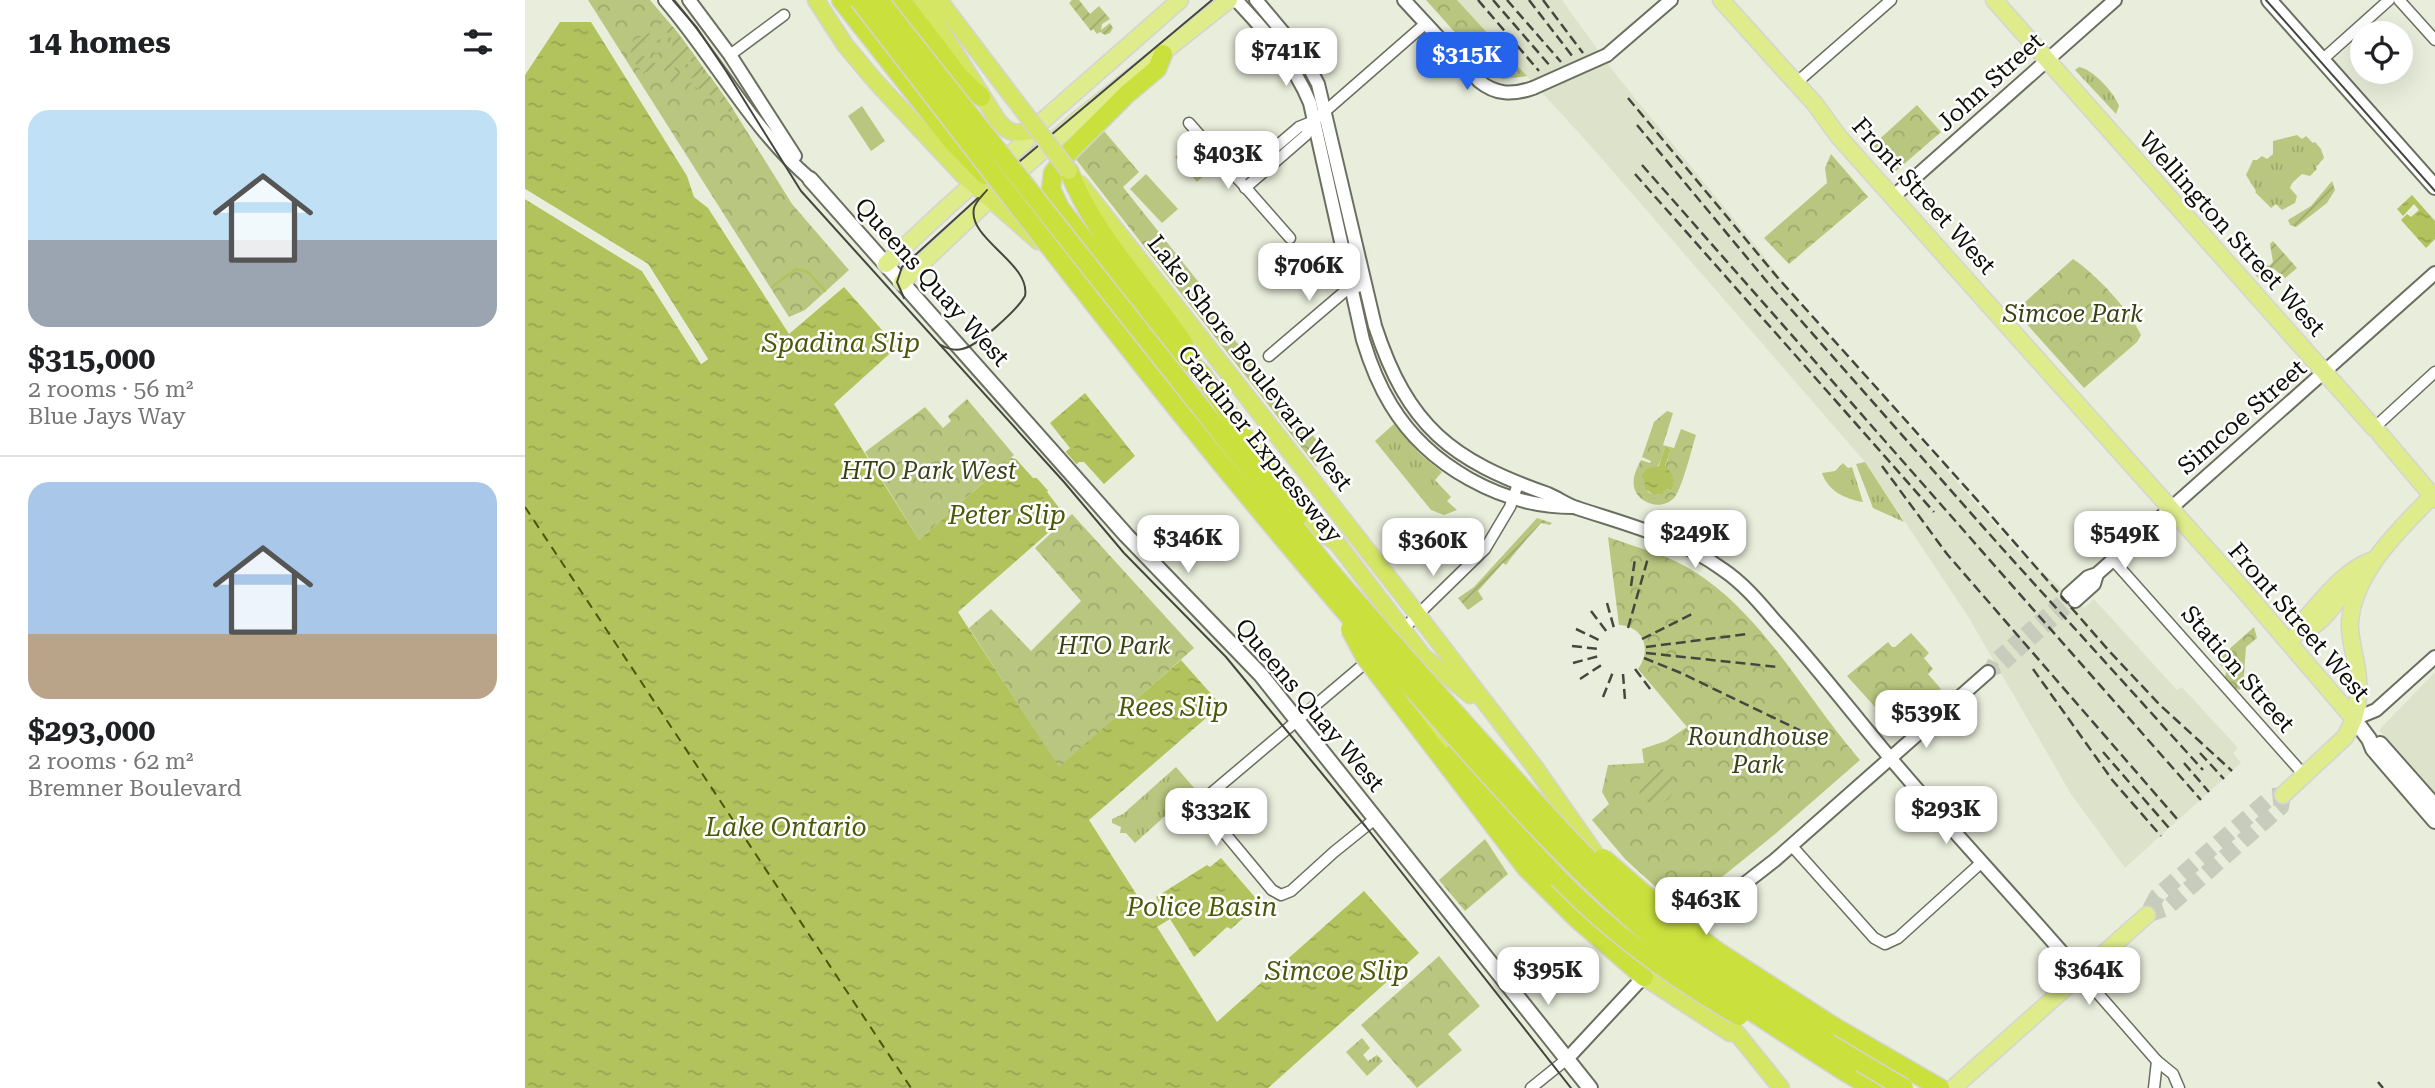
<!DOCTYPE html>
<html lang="en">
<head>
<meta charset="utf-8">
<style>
  body { margin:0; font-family:"Roboto Serif",serif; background:#f2f2f2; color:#202124; height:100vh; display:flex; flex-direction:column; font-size:26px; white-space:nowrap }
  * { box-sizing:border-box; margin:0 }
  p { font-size:23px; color:#757577 }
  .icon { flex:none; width:38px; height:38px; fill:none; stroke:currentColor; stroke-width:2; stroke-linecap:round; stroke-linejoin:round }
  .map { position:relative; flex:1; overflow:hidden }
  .drawer { display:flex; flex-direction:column; background:#fff; width:525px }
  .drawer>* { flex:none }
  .fabs { position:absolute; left:1825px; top:21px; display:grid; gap:14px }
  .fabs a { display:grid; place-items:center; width:63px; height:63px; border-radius:50%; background:#fff; box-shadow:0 7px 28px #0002; font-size:35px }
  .price { position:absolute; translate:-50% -60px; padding:0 16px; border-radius:14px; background:#fff; color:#222; font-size:23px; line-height:46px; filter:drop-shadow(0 2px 4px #0008) }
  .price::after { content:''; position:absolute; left:50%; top:42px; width:21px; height:16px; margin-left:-10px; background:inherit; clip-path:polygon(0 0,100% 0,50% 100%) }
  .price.on { background:#2563eb; color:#fff }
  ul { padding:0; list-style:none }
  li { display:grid; align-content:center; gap:14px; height:371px; padding:0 28px }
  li+li { border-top:2px solid #e0e0e0 }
  li span { display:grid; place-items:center; height:217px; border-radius:21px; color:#555 }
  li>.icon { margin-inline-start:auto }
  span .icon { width:126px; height:126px; fill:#fffc; stroke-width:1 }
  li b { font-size:30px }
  h2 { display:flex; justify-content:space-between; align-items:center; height:84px; padding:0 28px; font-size:30px }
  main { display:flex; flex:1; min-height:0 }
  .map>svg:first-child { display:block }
  .built { fill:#dde3ca }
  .grass { fill:url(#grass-tufts) }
  .park { fill:url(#park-crowns); fill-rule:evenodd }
  .garden { fill:url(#garden-furrows) }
  .pitch { fill:#b9c67f }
  .water { fill:url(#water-ripples) }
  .pier { fill:#e9eddb }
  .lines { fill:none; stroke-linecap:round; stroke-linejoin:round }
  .stream { stroke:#b2c25d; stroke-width:2.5 }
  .ferry { stroke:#4d570a; stroke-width:2; stroke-dasharray:9 7; stroke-linecap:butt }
  .tertiary-tunnel { stroke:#c8ccbc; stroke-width:12; stroke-dasharray:12 6; stroke-linecap:butt }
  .primary-tunnel { stroke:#c8ccbc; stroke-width:16; stroke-dasharray:16 8; stroke-linecap:butt }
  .minor-casing { stroke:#6b6f5f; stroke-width:13 }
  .tertiary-casing { stroke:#6b6f5f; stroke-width:16 }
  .secondary-casing { stroke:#6b6f5f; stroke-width:18 }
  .primary-casing { stroke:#d4d4d3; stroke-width:19 }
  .trunk-casing { stroke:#d4d4d3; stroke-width:19 }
  .motorway-casing { stroke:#d4d4d3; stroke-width:21 }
  .minor { stroke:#fff; stroke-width:10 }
  .tertiary { stroke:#fff; stroke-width:12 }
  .secondary { stroke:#fff; stroke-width:14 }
  .primary { stroke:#dfec8b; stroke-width:16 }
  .trunk { stroke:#d4e664; stroke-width:16 }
  .motorway { stroke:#cae03d; stroke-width:18 }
  .tram { stroke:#45473e; stroke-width:2 }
  .rail { stroke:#45473e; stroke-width:2.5; stroke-dasharray:10 5; stroke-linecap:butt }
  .tertiary-bridge-casing { stroke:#6b6f5f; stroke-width:16; stroke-linecap:butt }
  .trunk-bridge-casing { stroke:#d4d4d3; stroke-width:19; stroke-linecap:butt }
  .motorway-bridge-casing { stroke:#d4d4d3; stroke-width:21; stroke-linecap:butt }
  .tertiary-bridge { stroke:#fff; stroke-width:12 }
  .trunk-bridge { stroke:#d4e664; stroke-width:16 }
  .motorway-bridge { stroke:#cae03d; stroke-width:18 }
  .labels { text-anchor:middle; stroke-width:5; stroke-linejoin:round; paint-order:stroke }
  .street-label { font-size:24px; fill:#0e0f09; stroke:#fff }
  .park-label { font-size:24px; font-style:italic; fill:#3b4117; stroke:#fff }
  .water-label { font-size:26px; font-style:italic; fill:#4d570a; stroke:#fff }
</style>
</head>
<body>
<main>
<section class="drawer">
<h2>14 homes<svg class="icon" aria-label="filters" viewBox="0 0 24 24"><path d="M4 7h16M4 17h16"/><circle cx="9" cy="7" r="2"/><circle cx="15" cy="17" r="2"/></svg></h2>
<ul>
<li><span style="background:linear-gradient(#bfe0f5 60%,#9aa5b1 0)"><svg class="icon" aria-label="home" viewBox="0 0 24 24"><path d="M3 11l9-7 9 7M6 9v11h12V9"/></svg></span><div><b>$315,000</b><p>2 rooms · 56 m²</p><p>Blue Jays Way</p></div></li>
<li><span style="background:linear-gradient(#a9c7e8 70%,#b9a48a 0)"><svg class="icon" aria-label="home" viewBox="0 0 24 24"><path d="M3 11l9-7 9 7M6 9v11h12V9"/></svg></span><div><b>$293,000</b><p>2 rooms · 62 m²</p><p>Bremner Boulevard</p></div></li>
</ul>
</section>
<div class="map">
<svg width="1910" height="1088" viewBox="0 0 1910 1088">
  <defs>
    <pattern id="grass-tufts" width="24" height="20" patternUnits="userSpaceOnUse" patternTransform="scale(1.75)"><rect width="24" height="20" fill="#b9c67f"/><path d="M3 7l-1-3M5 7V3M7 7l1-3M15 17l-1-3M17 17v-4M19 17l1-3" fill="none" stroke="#9ea96c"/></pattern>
    <pattern id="park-crowns" width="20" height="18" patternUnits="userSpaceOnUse" patternTransform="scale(1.75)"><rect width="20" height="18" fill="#b9c67f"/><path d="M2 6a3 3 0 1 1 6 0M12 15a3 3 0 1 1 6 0" fill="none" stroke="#9ea96c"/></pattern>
    <pattern id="garden-furrows" width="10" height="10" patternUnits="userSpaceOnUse" patternTransform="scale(1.75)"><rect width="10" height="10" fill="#b9c67f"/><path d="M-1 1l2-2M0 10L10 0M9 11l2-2" fill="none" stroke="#9ea96c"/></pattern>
    <pattern id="water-ripples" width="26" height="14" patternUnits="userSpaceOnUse" patternTransform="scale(1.75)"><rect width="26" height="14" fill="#b2c25d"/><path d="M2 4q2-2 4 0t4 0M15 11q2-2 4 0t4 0" fill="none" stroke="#98a650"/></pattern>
  </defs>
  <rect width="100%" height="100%" fill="#e9eddb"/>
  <g class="built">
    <polygon points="932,0 1037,0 1088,71 1235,251 1272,300 1493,551 1559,608 1569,599 1652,690 1657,687 1713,748 1708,753 1716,763 1600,868 1546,794 1444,618 1340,462 1064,144"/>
    <polygon points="1910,672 1910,792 1854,730"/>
  </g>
  <g class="grass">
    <path d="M 1554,67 C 1566,68 1590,93 1594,106 L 1591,114 L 1550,70 Z"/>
    <polygon points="1772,135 1777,139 1781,136 1788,143 1790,142 1796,149 1799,158 1791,167 1792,169 1785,176 1777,174 1767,183 1765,188 1772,196 1770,203 1757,210 1751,204 1746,208 1730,192 1731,191 1721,175 1728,160 1732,160 1737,156 1742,159 1748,154 1748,141"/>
    <polygon points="665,144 687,168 672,182 650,157"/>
    <polygon points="869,424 894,453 917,472 910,480 926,497 922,501 932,510 919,515 906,510 850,441"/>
    <polygon points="1340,462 1379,522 1348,508 1331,464"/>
    <path d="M 1318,463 L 1323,468 L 1327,467 L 1338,502 C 1320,499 1303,491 1297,473 L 1310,471 Z"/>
    <polygon points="651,767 670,789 610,843 601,833 595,833 596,827 587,823 587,819 598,814"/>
    <polygon points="837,1038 845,1048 838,1055 843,1061 852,1055 858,1061 842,1076 821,1052"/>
  </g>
  <g class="park">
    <polygon points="63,0 125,0 154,34 206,106 267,204 324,270 280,310 264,317"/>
    <polygon points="901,0 932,0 1002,76 978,79 969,76"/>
    <polygon points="1392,105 1416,132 1371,171 1348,145"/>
    <polygon points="579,131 614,172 598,187 687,299 682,306 804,455 791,466 550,158"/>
    <polygon points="1306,154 1343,197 1264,264 1239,238 1302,183 1300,168"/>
    <path d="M 1548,259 C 1573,276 1603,309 1616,335 L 1612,342 L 1559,388 L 1490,311 Z"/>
    <polygon points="442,399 489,455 394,540 340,452 400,407 418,428 426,421 423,416"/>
    <path d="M 1142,411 L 1148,413 L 1138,445 L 1149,448 L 1156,429 L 1171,435 C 1167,448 1157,489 1149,498 C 1137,511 1113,504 1109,487 C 1107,477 1112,468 1116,460 L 1125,463 L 1126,461 L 1117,457 L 1129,422 ZM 1140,447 L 1146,449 L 1140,467 C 1146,475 1152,481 1146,491 L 1142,489 C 1136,496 1131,496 1123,492 C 1113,477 1128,476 1134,464 C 1137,459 1138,452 1140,447 Z"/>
    <polygon points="547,514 669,648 534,768 444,628 466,609 506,651 556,601 510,548"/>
    <path d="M 1083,537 C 1107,546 1136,553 1158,565 C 1235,607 1279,696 1335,760 L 1249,835 L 1156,910 L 1101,860 L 1067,820 L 1084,804 L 1077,792 L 1083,765 L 1119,763 L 1117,749 L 1141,741 L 1162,727 L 1113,669 C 1127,650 1119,626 1094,625 Z"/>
    <polygon points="1729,627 1732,638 1721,647 1718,687 1714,690 1706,687 1700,678 1701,672 1692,660"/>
    <polygon points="1386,633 1404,653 1399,658 1408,669 1403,674 1416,689 1369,728 1322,676 1363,642 1367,647 1370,647"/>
    <polygon points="960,839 983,874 940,911 914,880"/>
    <polygon points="914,956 955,1006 923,1034 937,1050 892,1088 836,1025"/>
  </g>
  <g class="garden">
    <polygon points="547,0 554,0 565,14 574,6 585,19 577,24 576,30 585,23 588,28 585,33 580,35 575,32 572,34 568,29 566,31 544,3"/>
    <path d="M 137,21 L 148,27 L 179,69 L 173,75 L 165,79 L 169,74 L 169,65 L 164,59 L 155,58 L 149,63 L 150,72 L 154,74 L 160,73 L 162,70 L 159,65 L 155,71 L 151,67 L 154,63 L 160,62 L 166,67 L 165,74 L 157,81 L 147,83 L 139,70 L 132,69 L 118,73 L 105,56 L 109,40 L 124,33 L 135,38 L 137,47 L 133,53 L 127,52 L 127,49 L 132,48 L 133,43 L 129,38 L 122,38 L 116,45 L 117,55 L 129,63 L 142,61 C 152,47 148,36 135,25 Z"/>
    <path d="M 181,76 L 185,76 L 206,106 L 221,133 L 215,134 C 210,128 210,120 206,114 C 196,100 180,90 164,85 Z"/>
    <polygon points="1807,181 1810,190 1802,203 1771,227 1765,225 1763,220 1786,206"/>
    <polygon points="1748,241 1772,268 1760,278 1748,268 1735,280 1727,271 1738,263 1744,266 1748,262 1745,244"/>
    <path d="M 1012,518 L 1027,523 L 1025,525 L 1016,523 C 1005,536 992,549 981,565 L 978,563 L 953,591 L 958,599 L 943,610 L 933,598 L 949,587 Z"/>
    <circle cx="1131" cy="786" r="18"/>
  </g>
  <g class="pitch">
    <polygon points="337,106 360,141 346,151 323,116"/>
    <polygon points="621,174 653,209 637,223 605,189"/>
  </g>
  <g class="water">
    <polygon points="35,22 66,22 162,176 169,197 183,208 264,334 319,287 372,347 309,404 394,540 486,458 491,459 508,478 512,478 545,448 525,423 560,393 610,456 579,484 559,462 554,462 522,492 541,517 433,612 534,767 656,660 696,705 564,820 624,914 636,907 631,897 682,865 685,867 696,858 735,903 706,929 702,927 669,957 645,919 632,927 692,1022 839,891 894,953 743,1088 0,1088 0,199 117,271 176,364 183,359 123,264 0,189 0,75"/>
    <polygon points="1887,195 1910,221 1910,239 1901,248 1876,220 1882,214 1886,217 1894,210 1889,204 1878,216 1872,209"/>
    <path d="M 1140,447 L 1146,449 L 1140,466 C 1148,474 1152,481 1146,491 L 1142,489 L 1137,494 L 1129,495 L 1120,489 L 1119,478 L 1116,477 L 1122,469 L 1134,466 Z"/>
  </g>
  <g class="pier">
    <polygon points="0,189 123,264 183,359 176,364 117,271 0,199 0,196 119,268 177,360 179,358 121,266 0,193"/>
    <polygon points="539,450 554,467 526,494 509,475"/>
  </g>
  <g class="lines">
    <polyline class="stream" points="247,287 271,269 283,272 300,291"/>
    <polyline class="ferry" points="0,507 386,1088"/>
    <g class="tertiary-tunnel">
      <polyline points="1463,672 1476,667 1550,601"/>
      <polyline points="1463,672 1470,659 1543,595"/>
    </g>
    <polygon class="primary-tunnel" points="1758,795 1756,807 1642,908 1622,915 1632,896 1747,796"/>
    <defs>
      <g id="minor">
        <polyline points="1874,0 1910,40"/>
        <polyline points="205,55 259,15"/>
        <polyline points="1797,60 1864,0"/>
        <polyline points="1271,83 1366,0"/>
        <polyline points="664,123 765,238"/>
        <polyline points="713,179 774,127 789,121"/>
        <polyline points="720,188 781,135 789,121 900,24"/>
        <polyline points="744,356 819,292 827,288 841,285"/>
        <polyline points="1849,428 1910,372"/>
        <polyline points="1588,560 1779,775"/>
        <polyline points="874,633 960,549 985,507 993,484"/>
        <polyline points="845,659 684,795 678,807 747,890 756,895 766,891 809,852 850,819"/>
        <polyline points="1266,845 1349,938 1360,944 1373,938 1457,862"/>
        <polyline points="1555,973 1632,1061"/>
        <polyline points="1006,1088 1042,1059"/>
        <polyline points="1629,1088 1632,1061 1648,1074 1654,1088"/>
      </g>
      <g id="tertiary">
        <path d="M 140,0 C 190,58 226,128 285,179"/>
        <polyline points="164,0 205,55 270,156"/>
        <path d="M 711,0 C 741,32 768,62 785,103 L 838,340 C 845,363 853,384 866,405 C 903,466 977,507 1047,507"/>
        <path d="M 731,0 L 778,56 L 793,84 L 850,326 C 883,427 926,460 1023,494 C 1033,498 1042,505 1052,508 C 1103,525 1153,537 1197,569 C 1218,583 1234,602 1250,621 C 1287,661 1321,705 1356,747 C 1420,824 1490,897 1555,973"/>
        <path d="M 879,0 L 954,81 C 971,95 988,95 1008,88"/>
        <polyline points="1082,55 1146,0"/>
        <polyline points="1369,196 1590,0"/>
        <polyline points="1543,595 1563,577 1572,574 1910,273"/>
        <polyline points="1550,601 1569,584 1572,574"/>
        <polyline points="1829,719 1851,710 1910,657"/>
        <polyline points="1159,935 1182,913 1250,860 1463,672"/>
        <polyline points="1042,1059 1124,971"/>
      </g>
      <g id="secondary">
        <polyline points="1744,0 1910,187"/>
        <polyline points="285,179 601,535 736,675 1065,1088"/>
        <polyline points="1829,719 1844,739 1848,749 1910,821"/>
        <polyline points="1855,744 1910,806"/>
      </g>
      <g id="primary">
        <polyline points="1196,0 1290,104 1314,137 1722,594 1829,719"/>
        <polyline points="1469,0 1849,428"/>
        <polyline points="488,152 500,142 506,131 655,0"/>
        <polyline points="499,167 555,118 704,0"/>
        <path d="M 361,264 C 393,235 424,203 458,176"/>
        <polyline points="377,282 473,191"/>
        <polyline points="1855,434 1910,499"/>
        <path d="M 1773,632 C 1799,627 1808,601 1827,585"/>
        <path d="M 1763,642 L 1773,632 L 1775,625 C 1796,602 1817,571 1848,560"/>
        <path d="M 1758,795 L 1820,737 C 1835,713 1836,686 1830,659 C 1828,647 1824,634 1825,622 C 1829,571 1876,528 1910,493"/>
        <polyline points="1428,1088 1622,915"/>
      </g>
      <g id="trunk">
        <polyline points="291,0 320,45 351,82 437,174 513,241"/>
        <path d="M 397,0 L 473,121 C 484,134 490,134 506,131"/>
        <polyline points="414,0 486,95"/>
        <polyline points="555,184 879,597 1009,766 1072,856 1082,866"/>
        <polyline points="758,516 792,529 812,543 898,656 945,695"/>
        <polyline points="861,671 938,760"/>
        <polyline points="1073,899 1131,953"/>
        <polyline points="1119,977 1205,1033"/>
        <polyline points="1183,1002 1202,1021 1256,1088"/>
      </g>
      <g id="motorway">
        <polyline points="316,0 426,140 460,175"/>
        <polyline points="376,0 434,76 456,97"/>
        <polyline points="638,54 632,69 602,94 544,152 528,173 526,189 535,208 566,248 641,338 677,374"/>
        <path d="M 544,171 C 569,236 621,287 659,344"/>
        <polyline points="875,703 1001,868 1051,918 1119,977"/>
        <polyline points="928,754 997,840 1033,878"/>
        <polyline points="1308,1026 1415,1088"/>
        <polyline points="1322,1073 1348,1088"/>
      </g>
    </defs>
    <use href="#minor" class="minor-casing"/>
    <use href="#tertiary" class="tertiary-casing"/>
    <use href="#secondary" class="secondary-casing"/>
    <use href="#primary" class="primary-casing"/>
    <use href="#trunk" class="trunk-casing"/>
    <use href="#motorway" class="motorway-casing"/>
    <use href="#minor" class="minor"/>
    <use href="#tertiary" class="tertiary"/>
    <use href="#secondary" class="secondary"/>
    <use href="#primary" class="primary"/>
    <use href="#trunk" class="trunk"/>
    <use href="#motorway" class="motorway"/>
    <g class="tram">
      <polyline points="148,0 172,28 201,71 276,191 539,482 599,553 701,657 841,827 1046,1088"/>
      <polyline points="1741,0 1910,191"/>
      <polyline points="495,161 687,0"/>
      <polyline points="379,298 372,282 377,267 453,198"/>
      <path d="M 416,345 C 423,349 429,351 437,349 C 453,346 492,310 500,296 C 506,263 442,239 449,208 C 451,201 458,195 462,190"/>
    </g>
    <g class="rail">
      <polyline points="953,0 1014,71"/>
      <polyline points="968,0 1026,67"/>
      <polyline points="982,0 1036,62"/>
      <polyline points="1004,0 1048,57"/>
      <polyline points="1018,0 1058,53"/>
      <polyline points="1103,98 1253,278 1462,511 1585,652 1635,705 1707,771"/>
      <polyline points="1112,125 1248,289 1475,546 1678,770"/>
      <polyline points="1117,165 1676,800"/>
      <polyline points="1110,174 1409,512"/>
      <polyline points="1357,466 1422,554 1653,820"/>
      <polyline points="1106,586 1110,559"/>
      <polyline points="1082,603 1089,628"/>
      <polyline points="1066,611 1082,632"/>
      <polyline points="1103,628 1123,558"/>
      <polyline points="1051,629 1076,641"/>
      <polyline points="1117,639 1169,613"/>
      <polyline points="1047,646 1074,649"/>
      <polyline points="1121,647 1222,634"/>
      <polyline points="1121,653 1253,667"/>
      <polyline points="1119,658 1156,673 1303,744"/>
      <polyline points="1048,663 1074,656"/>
      <polyline points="1110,669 1126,690"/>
      <polyline points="1508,669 1588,781 1636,836"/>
      <polyline points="1098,674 1100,700"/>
      <polyline points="1055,679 1078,664"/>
      <polyline points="1078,697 1088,672"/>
      <polyline points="1578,752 1644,828"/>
      <polyline points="1675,753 1699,779"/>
      <polyline points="1659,763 1684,792"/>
      <polyline points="1853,1082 1858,1088"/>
    </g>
    <defs>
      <polyline id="tertiary-bridge" points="1008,88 1082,55"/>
      <polyline id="trunk-bridge" points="486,95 544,171"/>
      <g id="motorway-bridge">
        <path d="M 334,0 C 507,224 677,450 864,662 C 950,760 1034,859 1134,943 C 1193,992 1258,1032 1322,1073"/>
        <path d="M 354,0 L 800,565 C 855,630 912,693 969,756 C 1023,817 1078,878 1140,930 C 1214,991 1297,1040 1379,1088"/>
        <polyline points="677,374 773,516"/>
        <polyline points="825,629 840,657 875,703"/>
        <polyline points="1078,858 1130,903 1192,951 1308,1026"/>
        <path d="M 1033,878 C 1086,933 1148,978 1214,1016"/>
      </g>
    </defs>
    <use href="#tertiary-bridge" class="tertiary-bridge-casing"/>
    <use href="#trunk-bridge" class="trunk-bridge-casing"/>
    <use href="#motorway-bridge" class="motorway-bridge-casing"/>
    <use href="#tertiary-bridge" class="tertiary-bridge"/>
    <use href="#trunk-bridge" class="trunk-bridge"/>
    <use href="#motorway-bridge" class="motorway-bridge"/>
  </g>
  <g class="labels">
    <g class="street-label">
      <text transform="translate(1465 82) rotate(-42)" y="8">John Street</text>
      <text transform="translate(1399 196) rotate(48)" y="8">Front Street West</text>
      <text transform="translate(1707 234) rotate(48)" y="8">Wellington Street West</text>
      <text transform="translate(407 282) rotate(48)" y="8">Queens Quay West</text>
      <text transform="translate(725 363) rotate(52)" y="8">Lake Shore Boulevard West</text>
      <text transform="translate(1717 417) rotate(-41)" y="8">Simcoe Street</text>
      <text transform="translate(735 444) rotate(51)" y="8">Gardiner Expressway</text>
      <text transform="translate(1774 622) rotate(49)" y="8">Front Street West</text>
      <text transform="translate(1713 669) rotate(49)" y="8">Station Street</text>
      <text transform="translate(785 705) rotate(50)" y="8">Queens Quay West</text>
    </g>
    <g class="park-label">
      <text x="1548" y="322">Simcoe Park</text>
      <text x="404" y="479">HTO Park West</text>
      <text x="589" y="654">HTO Park</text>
      <text x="1233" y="745">Roundhouse<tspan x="1233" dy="28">Park</tspan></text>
    </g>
    <g class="water-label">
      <text x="316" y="352">Spadina Slip</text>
      <text x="482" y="524">Peter Slip</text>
      <text x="648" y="716">Rees Slip</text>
      <text x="261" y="836">Lake Ontario</text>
      <text x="677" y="916">Police Basin</text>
      <text x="812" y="980">Simcoe Slip</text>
    </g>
  </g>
</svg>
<div class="fabs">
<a><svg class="icon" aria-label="locate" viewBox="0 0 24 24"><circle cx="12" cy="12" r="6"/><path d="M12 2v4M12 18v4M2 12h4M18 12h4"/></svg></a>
</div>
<b class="price" style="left:761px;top:88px">$741K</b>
<b class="price on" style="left:942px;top:92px">$315K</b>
<b class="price" style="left:703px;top:191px">$403K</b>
<b class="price" style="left:784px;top:303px">$706K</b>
<b class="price" style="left:1170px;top:570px">$249K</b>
<b class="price" style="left:1600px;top:571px">$549K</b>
<b class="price" style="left:663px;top:575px">$346K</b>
<b class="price" style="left:908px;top:578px">$360K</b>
<b class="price" style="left:1401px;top:750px">$539K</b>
<b class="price" style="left:1421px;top:846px">$293K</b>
<b class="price" style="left:691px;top:848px">$332K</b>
<b class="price" style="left:1181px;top:937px">$463K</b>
<b class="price" style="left:1023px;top:1007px">$395K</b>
<b class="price" style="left:1564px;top:1007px">$364K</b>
</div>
</main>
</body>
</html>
